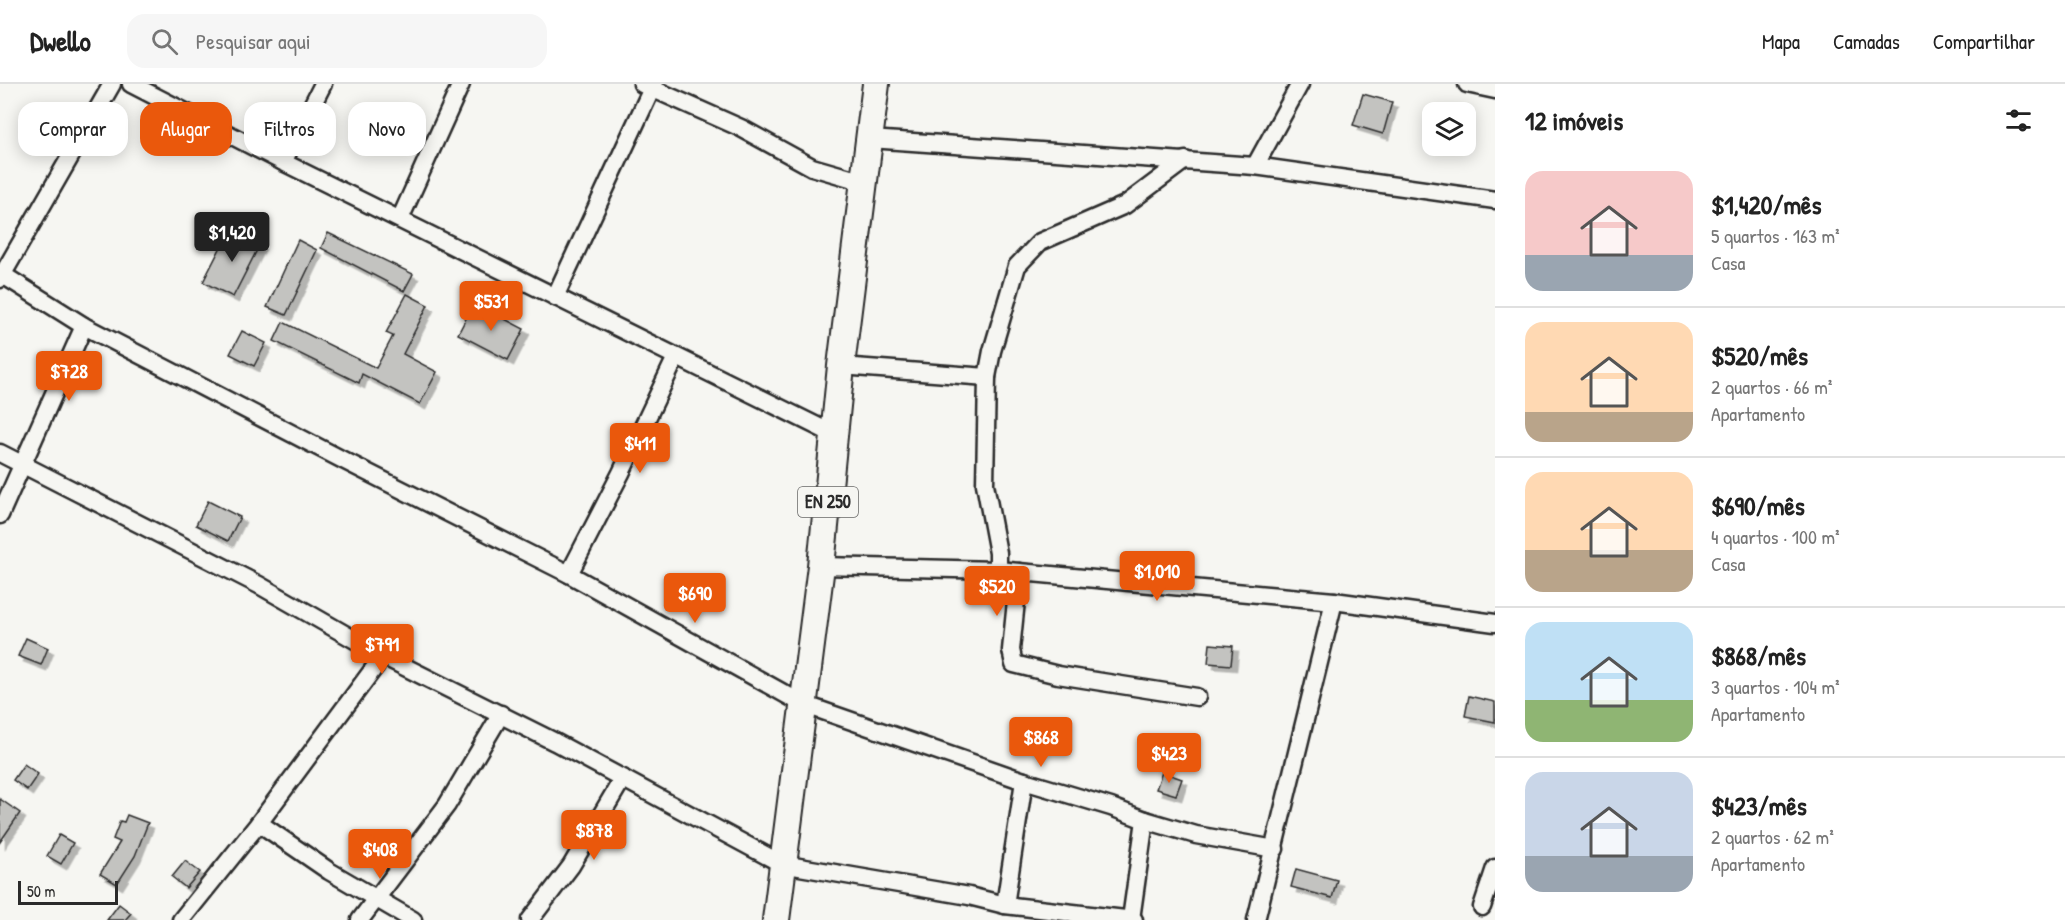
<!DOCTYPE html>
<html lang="pt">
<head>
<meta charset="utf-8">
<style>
  body { margin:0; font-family:"Patrick Hand",sans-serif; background:#f6f6f6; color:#222; height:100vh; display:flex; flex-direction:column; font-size:22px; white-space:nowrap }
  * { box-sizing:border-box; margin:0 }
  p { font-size:20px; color:#767676 }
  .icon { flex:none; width:33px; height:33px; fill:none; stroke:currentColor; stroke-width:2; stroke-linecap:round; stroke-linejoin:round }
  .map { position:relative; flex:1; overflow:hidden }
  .side { display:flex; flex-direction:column; background:#fff; width:570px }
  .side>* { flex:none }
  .hud { position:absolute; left:18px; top:18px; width:570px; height:54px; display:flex; gap:12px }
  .controls { position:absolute; left:1422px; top:18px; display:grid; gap:12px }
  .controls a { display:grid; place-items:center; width:54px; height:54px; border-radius:12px; background:#fff; box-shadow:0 3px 15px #0003; font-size:30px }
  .scale { position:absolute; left:18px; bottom:15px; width:100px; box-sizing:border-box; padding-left:6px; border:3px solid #2b2b2b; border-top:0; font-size:16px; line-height:21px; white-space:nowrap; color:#2b2b2b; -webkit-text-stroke:4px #f6f6f2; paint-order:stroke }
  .price { position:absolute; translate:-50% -51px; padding:0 14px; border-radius:6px; background:#ea580c; color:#fff; font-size:20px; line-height:39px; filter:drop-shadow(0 2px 3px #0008) }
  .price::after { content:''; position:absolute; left:50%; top:36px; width:18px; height:14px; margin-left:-9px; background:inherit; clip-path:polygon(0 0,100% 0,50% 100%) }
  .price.on { background:#222; color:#fff }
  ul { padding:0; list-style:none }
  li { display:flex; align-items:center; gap:18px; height:150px; padding:0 30px }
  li+li { border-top:2px solid #e0e0e0 }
  li span { display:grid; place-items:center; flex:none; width:168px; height:120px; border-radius:18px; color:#555 }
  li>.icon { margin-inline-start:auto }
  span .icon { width:72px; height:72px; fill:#fffc; stroke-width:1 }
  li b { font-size:26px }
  h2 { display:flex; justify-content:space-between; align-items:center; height:72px; padding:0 30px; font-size:26px }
  .pill { padding:0 21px; border-radius:18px; background:#fff; box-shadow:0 3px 15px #0003; font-size:21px; line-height:54px }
  .pill.on { background:#ea580c; color:#fff }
  header { display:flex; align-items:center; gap:36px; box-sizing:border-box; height:84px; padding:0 30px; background:#fff; border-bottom:2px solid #e0e0e0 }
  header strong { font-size:28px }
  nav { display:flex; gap:33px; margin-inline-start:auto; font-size:21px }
  .search { width:420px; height:54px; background:#f6f6f6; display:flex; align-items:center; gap:15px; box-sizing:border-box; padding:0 21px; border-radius:18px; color:#767676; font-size:22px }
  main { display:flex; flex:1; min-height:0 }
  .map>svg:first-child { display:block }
  .building { fill:#c3c3c0; stroke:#2b2b2b; stroke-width:1.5; filter:url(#shadow) }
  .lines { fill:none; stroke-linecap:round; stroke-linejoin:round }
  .minor-casing { stroke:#2b2b2b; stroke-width:21 }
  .primary-casing { stroke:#2b2b2b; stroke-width:30 }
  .minor { stroke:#f6f6f2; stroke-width:16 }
  .primary { stroke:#f6f6f2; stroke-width:26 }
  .labels { text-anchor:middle; stroke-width:5; stroke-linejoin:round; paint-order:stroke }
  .shield { fill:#f6f6f2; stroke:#686867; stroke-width:1.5 }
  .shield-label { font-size:18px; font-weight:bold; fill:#2b2b2b }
</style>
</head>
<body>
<header>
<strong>Dwello</strong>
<div class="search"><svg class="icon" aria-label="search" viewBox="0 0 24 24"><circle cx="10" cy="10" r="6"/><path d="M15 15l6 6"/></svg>Pesquisar aqui</div>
<nav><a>Mapa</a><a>Camadas</a><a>Compartilhar</a></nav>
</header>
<main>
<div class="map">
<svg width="1495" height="836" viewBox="0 0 1495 836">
  <defs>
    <filter id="shadow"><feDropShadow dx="5.5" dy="5.5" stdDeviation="0" flood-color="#0004"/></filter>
  </defs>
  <rect width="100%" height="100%" fill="#f6f6f2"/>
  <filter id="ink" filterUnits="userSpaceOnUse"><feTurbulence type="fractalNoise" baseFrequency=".0167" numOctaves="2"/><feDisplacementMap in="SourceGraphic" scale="12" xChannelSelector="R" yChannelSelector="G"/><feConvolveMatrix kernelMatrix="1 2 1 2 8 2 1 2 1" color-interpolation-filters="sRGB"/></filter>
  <g filter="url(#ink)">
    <g class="building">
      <polygon points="1363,10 1392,18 1383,50 1353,41"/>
      <polygon points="230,145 260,160 233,213 203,198"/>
      <polygon points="328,149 413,190 404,207 321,164"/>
      <polygon points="298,156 317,166 286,231 267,223"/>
      <polygon points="407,210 428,221 403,270 437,288 420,320 362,290 359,299 274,257 283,238 376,284 393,252 386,249"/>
      <polygon points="474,219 524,245 508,276 458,250"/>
      <polygon points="242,247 266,259 254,282 230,270"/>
      <polygon points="208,417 240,433 228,457 196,441"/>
      <polygon points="26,554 48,564 41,581 18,572"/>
      <polygon points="1210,560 1233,562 1231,581 1208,579"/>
      <polygon points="1469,612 1495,618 1495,638 1465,632"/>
      <polygon points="24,680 38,690 27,706 13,696"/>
      <polygon points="1162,688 1182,695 1176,711 1156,705"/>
      <polygon points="0,715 20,729 0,758"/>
      <polygon points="127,731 148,739 135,772 117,800 100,790 120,758 113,755 120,737 124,738"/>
      <polygon points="59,751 73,759 61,780 47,772"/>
      <polygon points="185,777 200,788 186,804 172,793"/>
      <polygon points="1296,785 1337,796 1332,814 1291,803"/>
      <polygon points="119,820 131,829 125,836 107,836"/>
    </g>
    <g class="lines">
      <defs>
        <g id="minor">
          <polyline points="131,0 283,78 835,351"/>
          <polyline points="642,0 741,44 812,83 864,98"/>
          <polyline points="1467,0 1495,6"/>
          <polyline points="870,55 1255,82 1495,116"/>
          <polyline points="283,78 323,0"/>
          <polyline points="1255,82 1300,0"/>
          <polyline points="400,135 461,0"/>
          <polyline points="3,191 84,242 343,376 569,490 803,620 1024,697 1111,723 1145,736 1196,751 1275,765"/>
          <polyline points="0,195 112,0"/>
          <polyline points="555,213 654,0"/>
          <polyline points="841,282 987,293 992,267 1017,182 1040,158 1125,121 1185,76"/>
          <polyline points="987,293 985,400 998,469 998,486"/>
          <polyline points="0,369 259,501 383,572 555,658 782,780 969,812 1005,821 1134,836"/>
          <polyline points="0,431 84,242"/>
          <polyline points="821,482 998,486 1334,517 1495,539"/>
          <polyline points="1019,488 1011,566 1014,580 1058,591 1197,613"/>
          <polyline points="569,490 621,389 676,273"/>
          <polyline points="259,739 329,787 413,836"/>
          <polyline points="1005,821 1024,697"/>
          <polyline points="1482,823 1495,784"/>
          <polyline points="1131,835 1145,736"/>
          <polyline points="181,836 259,739 383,572"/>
          <polyline points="360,836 447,721 501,630"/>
          <polyline points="530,836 571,782 623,694"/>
          <polyline points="1256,836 1334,517"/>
        </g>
        <polyline id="primary" points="776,836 821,482 841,282 876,0"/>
      </defs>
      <use href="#minor" class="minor-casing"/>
      <use href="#primary" class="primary-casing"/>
      <use href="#minor" class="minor"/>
      <use href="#primary" class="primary"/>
    </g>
  </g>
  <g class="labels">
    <rect class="shield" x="798" y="403" width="60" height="30" rx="4.5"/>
    <g class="shield-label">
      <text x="828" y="424">EN 250</text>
    </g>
  </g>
</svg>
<div class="controls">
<a><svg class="icon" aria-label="layers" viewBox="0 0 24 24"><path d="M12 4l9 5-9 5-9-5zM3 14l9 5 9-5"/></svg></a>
</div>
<div class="scale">50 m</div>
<b class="price on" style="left:232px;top:179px">$1,420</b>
<b class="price" style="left:491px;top:248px">$531</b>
<b class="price" style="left:69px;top:318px">$728</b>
<b class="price" style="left:640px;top:390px">$411</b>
<b class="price" style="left:1157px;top:518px">$1,010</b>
<b class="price" style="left:997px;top:533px">$520</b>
<b class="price" style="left:695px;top:540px">$690</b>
<b class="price" style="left:382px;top:591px">$791</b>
<b class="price" style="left:1041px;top:684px">$868</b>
<b class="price" style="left:1169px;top:700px">$423</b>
<b class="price" style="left:594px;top:777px">$878</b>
<b class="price" style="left:380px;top:796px">$408</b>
<div class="hud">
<a class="pill">Comprar</a>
<a class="pill on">Alugar</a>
<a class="pill">Filtros</a>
<a class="pill">Novo</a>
</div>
</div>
<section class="side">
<h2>12 imóveis<svg class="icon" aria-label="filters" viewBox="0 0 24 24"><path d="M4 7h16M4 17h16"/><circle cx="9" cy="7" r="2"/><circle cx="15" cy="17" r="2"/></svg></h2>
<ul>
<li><span style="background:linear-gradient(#f6c9c9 70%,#9aa5b1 0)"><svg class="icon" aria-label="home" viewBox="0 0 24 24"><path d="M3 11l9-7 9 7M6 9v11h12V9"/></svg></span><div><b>$1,420/mês</b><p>5 quartos · 163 m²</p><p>Casa</p></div></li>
<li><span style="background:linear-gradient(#ffd9b3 75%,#b9a48a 0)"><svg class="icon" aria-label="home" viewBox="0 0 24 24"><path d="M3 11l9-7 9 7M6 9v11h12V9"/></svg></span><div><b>$520/mês</b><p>2 quartos · 66 m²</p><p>Apartamento</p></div></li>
<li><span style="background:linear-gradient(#ffd9b3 65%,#b9a48a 0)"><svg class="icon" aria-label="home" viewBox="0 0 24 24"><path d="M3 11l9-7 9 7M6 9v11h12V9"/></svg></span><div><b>$690/mês</b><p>4 quartos · 100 m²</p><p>Casa</p></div></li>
<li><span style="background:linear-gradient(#bfe0f5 65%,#8fb573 0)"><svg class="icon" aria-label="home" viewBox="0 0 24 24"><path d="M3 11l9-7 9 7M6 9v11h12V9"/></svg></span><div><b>$868/mês</b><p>3 quartos · 104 m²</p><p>Apartamento</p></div></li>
<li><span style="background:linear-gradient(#c9d6e8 70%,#9aa5b1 0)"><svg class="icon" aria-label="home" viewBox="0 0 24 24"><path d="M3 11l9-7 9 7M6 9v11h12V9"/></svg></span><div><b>$423/mês</b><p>2 quartos · 62 m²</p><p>Apartamento</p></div></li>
</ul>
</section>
</main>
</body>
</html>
